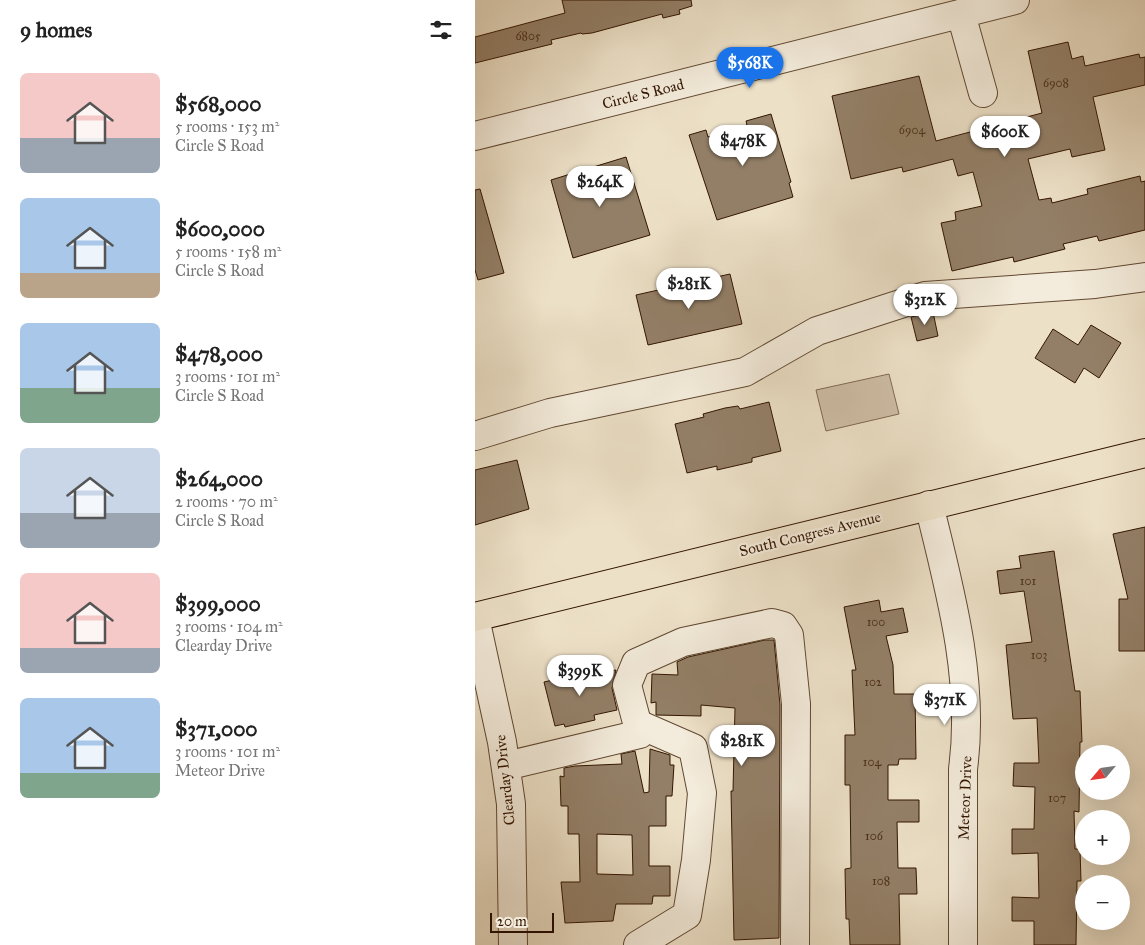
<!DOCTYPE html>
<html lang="en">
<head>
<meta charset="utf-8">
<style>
  body { margin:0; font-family:"IM FELL Great Primer",serif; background:#f2f2f2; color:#222; height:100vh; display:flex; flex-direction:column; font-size:19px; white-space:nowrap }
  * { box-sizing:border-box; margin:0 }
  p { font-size:16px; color:#767676 }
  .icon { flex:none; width:28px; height:28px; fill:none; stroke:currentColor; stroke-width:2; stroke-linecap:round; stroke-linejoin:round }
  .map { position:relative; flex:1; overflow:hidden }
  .details { display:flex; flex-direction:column; background:#fff; width:475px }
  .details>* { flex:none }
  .needle { width:32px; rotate:241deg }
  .buttons { position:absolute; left:600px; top:745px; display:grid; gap:10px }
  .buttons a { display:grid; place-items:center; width:55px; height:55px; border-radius:50%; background:#fff; box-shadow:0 5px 20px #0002; font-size:25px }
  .scale { position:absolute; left:15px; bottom:12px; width:64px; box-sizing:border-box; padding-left:5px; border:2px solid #331500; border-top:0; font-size:14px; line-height:18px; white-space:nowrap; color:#331500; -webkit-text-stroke:4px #f3ebdb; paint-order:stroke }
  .price { position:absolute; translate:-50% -42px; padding:0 11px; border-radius:18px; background:#fff; color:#222; font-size:16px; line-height:32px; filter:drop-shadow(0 1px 2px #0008) }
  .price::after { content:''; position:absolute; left:50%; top:30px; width:15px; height:11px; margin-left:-8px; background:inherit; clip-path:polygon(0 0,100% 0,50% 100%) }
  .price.active { background:#1a73e8; color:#fff }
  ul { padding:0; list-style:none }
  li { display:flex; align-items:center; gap:15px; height:125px; padding:0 20px }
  li span { display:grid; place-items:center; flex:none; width:140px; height:100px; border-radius:8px; color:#555 }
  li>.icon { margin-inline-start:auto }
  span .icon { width:60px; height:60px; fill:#fffc; stroke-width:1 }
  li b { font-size:21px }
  h2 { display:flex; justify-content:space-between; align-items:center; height:60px; padding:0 20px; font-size:21px }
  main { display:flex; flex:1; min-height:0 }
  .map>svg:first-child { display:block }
  .grass { fill:#cdbda5; stroke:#806952 }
  .building { fill:#937f67; stroke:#331500; fill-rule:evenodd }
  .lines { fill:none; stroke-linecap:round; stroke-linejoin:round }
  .minor-casing { stroke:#614832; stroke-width:30 }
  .major-casing { stroke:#331500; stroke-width:30 }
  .minor { stroke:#f3ebdb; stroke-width:28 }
  .major { stroke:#ece0c7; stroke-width:28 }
  .labels { text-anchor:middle; stroke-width:4.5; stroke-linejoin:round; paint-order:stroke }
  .number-label { font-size:12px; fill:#4b301a }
  .street-label { font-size:15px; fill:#331500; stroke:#f3ebdb }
</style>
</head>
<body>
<main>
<section class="details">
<h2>9 homes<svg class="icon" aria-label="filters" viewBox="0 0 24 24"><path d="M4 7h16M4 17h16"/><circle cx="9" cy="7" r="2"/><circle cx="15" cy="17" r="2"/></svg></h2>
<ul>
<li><span style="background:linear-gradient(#f6c9c9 65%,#9aa5b1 0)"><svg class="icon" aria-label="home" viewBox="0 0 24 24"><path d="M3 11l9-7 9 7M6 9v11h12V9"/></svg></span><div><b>$568,000</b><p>5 rooms · 153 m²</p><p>Circle S Road</p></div></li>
<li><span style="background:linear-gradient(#a9c7e8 75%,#b9a48a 0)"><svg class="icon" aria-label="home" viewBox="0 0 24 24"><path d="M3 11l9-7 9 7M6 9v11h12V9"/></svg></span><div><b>$600,000</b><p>5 rooms · 158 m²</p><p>Circle S Road</p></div></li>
<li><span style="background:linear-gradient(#a9c7e8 65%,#7fa58c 0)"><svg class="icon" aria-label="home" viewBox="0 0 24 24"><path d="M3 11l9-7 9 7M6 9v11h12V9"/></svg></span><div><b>$478,000</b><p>3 rooms · 101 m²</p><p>Circle S Road</p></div></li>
<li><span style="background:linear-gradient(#c9d6e8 65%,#9aa5b1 0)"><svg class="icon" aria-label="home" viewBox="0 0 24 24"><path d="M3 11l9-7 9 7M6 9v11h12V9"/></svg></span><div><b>$264,000</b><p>2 rooms · 70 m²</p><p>Circle S Road</p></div></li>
<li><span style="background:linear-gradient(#f6c9c9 75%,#9aa5b1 0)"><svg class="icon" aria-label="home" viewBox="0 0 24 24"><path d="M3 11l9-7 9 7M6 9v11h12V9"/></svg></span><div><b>$399,000</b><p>3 rooms · 104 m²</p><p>Clearday Drive</p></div></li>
<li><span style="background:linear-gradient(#a9c7e8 75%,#7fa58c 0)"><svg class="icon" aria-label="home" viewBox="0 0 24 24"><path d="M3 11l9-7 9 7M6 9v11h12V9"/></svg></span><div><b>$371,000</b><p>3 rooms · 101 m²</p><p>Meteor Drive</p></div></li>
</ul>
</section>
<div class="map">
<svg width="670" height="945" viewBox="0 0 670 945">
  <rect width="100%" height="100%" fill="#ece0c7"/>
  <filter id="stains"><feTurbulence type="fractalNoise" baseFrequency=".004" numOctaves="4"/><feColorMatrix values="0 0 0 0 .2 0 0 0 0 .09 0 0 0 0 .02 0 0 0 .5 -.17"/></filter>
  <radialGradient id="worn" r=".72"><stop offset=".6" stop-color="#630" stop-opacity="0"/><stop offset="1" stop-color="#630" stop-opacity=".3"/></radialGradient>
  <polygon class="grass" points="414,374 424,414 351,431 341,390"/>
  <g class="building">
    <polygon points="87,0 216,0 217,6 204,10 205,14 188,18 187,14 117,33 107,34 106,33 76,40 77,44 0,63 0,37 90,13"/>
    <polygon points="593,42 597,59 608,56 610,66 664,54 665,58 670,57 670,85 618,97 630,150 597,157 595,149 553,159 564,200 576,198 577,203 613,194 612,189 665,176 666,182 670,181 670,230 624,241 622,236 588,244 590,249 539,262 538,257 477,271 466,223 481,220 480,212 507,206 498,172 483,176 478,159 428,172 427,167 376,179 357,96 444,76 461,141 567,113 553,51"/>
    <polygon points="296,114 316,182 314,183 318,197 242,220 214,135 231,130 233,137 272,125 271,121"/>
    <polygon points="151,157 175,235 98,258 76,180"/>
    <polygon points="5,189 29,273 3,280 0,270 0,190"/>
    <polygon points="255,274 267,324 173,345 161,295"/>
    <polygon points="458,312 463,336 442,341 436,317"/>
    <polygon points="616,325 646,343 624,378 609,368 600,383 560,358 578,329 603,345"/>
    <polygon points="294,402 306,451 277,458 277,462 242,470 242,466 212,473 200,424 229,417 228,414 250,408 263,406 265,409"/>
    <polygon points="42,460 54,509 0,525 0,470"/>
    <polygon points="670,527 670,651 644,651 644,599 653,599 638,534"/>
    <polygon points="579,551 600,691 605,691 607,742 605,742 604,812 599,811 600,849 605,849 606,881 602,881 601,945 559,945 559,921 537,921 537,897 564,898 563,853 537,854 537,829 559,829 560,787 538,786 539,763 564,763 562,718 538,719 531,645 557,642 549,591 525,594 522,571 546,568 544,556"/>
    <polygon points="404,600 406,612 428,608 433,632 411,636 418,665 419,694 440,694 441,759 424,759 423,765 413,765 413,800 444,800 444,822 422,822 423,868 441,868 442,894 424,894 425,945 375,945 374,919 371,919 370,869 376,868 375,785 370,785 370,735 380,735 377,670 381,670 369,607"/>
    <polygon points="290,640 299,640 305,705 304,938 259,940 256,791 258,791 260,708 226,705 226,716 181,715 181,702 176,703 177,674 203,675 202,662 213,657"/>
    <polygon points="110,669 111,676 141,670 137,688 142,710 119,715 120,720 90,727 89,724 80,726 69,682 78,680 77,676"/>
    <path d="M 175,749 L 195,755 L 195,765 L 199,765 L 197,796 L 191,796 L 191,826 L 174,826 L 174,866 L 195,866 L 195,896 L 178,896 L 177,904 L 141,904 L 138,921 L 90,923 L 86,882 L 105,882 L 104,834 L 93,834 L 93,806 L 86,806 L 85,776 L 89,777 L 89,768 L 100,766 L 147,764 L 146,754 L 160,751 L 169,793 L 174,792 ZM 122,834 L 157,835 L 158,875 L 122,874 Z"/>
  </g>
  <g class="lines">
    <defs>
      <g id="minor">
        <polyline points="486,14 508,93"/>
        <polyline points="0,136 540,0"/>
        <polyline points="0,436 75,413 270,372 342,331 450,296 620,284 670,277"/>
        <path d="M 454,505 C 475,590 500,681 488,769 L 488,945"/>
        <polyline points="0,618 27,742 36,804 38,945"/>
        <polyline points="163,724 218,748 227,793 221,860 212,915 163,945"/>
        <polyline points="31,766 165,734 152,685 161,663 208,642 297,623 308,626 314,635 321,704 320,945"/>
      </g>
      <polyline id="major" points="0,617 670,453"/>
    </defs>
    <use href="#minor" class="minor-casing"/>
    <use href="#major" class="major-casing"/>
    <use href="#minor" class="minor"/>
    <use href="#major" class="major"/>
  </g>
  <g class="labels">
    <g class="number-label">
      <text x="53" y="40">6805</text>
      <text x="581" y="87">6908</text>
      <text x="437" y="134">6904</text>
      <text x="553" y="585">101</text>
      <text x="401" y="626">100</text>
      <text x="564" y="659">103</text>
      <text x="398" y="686">102</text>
      <text x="397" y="766">104</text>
      <text x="582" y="802">107</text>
      <text x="399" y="840">106</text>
      <text x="406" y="885">108</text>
    </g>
    <g class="street-label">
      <text transform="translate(168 94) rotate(-14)" y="5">Circle S Road</text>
      <text transform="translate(335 534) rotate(-14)" y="5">South Congress Avenue</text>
      <text transform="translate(30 780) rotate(-96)" y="5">Clearday Drive</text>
      <text transform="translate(490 798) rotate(-88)" y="5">Meteor Drive</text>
    </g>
  </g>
  <rect width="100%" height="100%" filter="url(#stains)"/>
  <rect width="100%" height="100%" fill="url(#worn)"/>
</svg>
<div class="buttons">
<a><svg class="needle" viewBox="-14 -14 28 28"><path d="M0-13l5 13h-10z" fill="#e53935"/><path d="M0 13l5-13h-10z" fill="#767676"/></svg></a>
<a>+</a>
<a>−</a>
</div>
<div class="scale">20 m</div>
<b class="price active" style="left:275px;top:89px">$568K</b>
<b class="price" style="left:530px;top:158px">$600K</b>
<b class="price" style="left:268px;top:167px">$478K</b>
<b class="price" style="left:125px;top:208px">$264K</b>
<b class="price" style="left:214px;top:310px">$281K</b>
<b class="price" style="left:450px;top:326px">$312K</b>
<b class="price" style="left:105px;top:697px">$399K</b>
<b class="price" style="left:470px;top:726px">$371K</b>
<b class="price" style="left:267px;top:767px">$281K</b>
</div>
</main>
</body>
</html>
